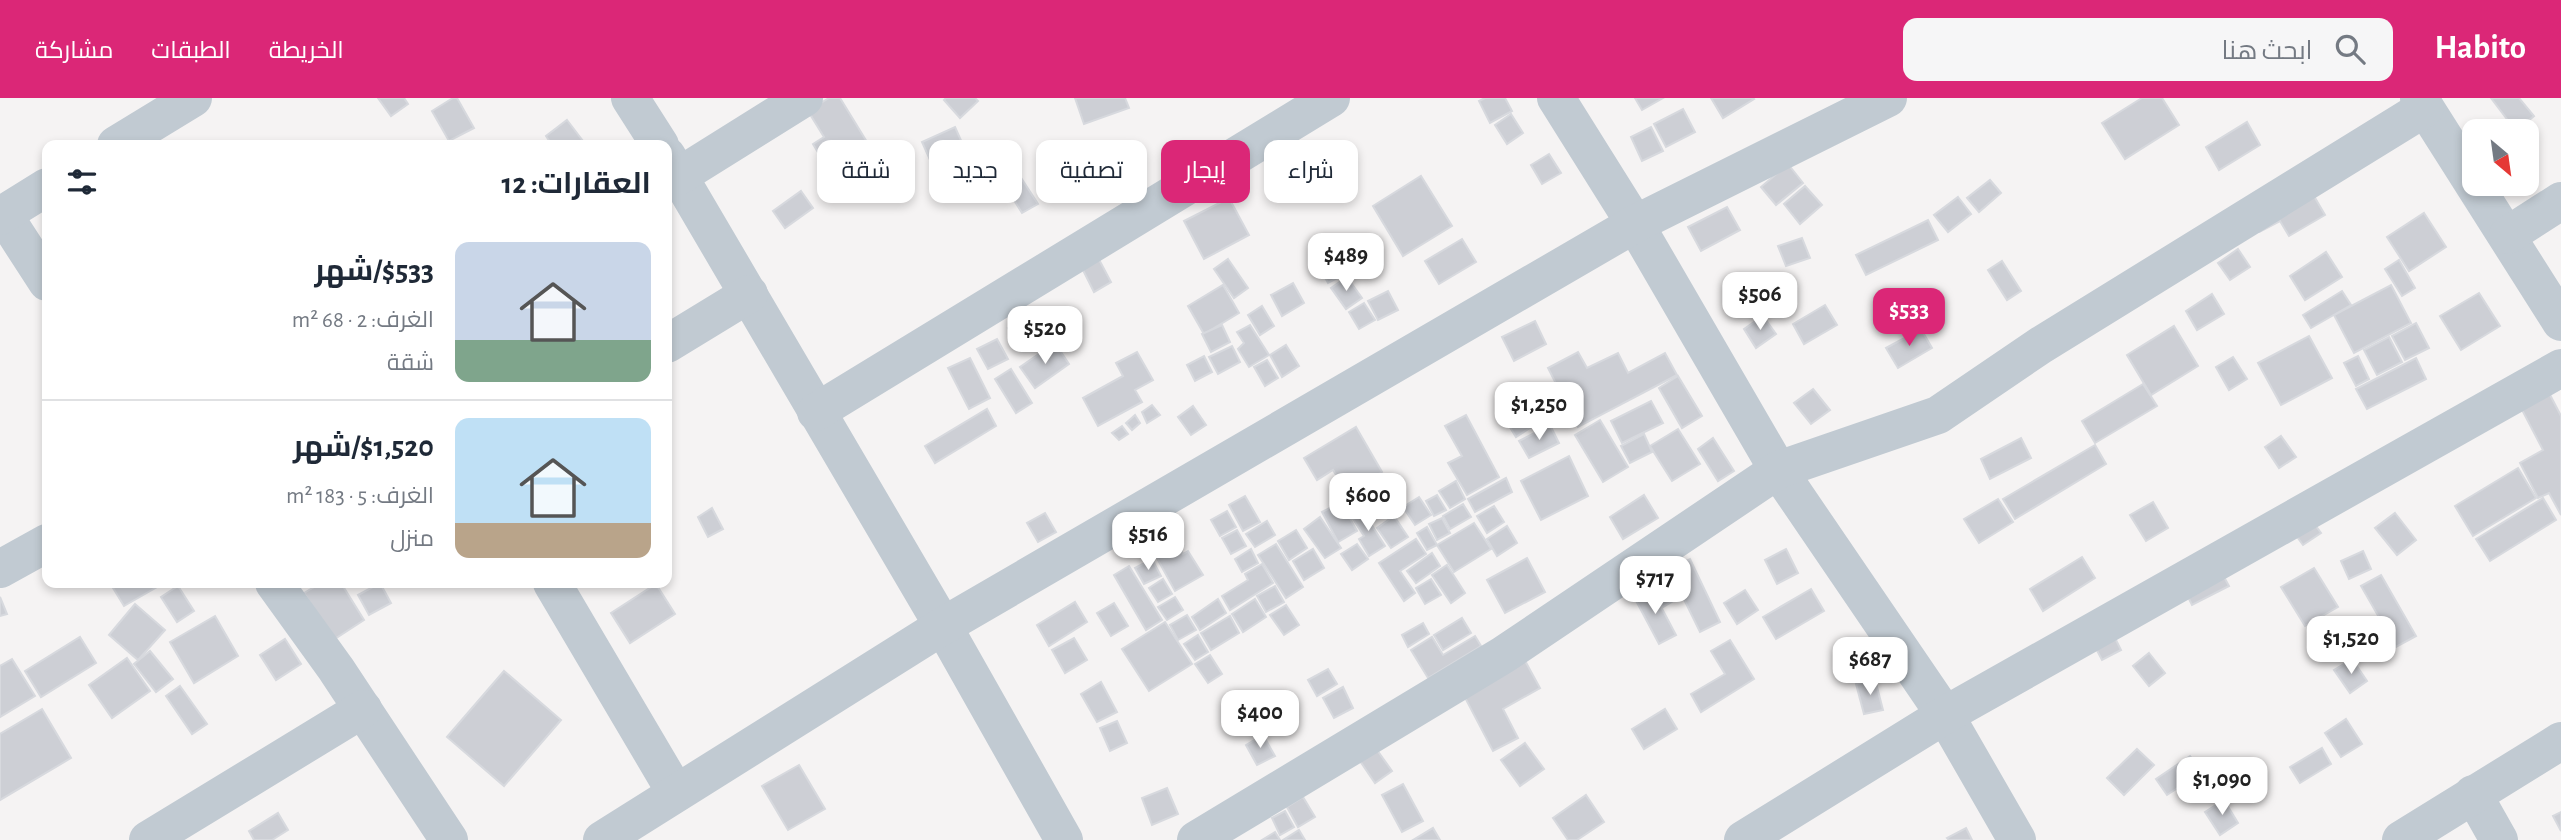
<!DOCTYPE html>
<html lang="ar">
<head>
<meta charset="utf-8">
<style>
  body { margin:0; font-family:"Alegreya Sans",Cairo,sans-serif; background:#f6f6f7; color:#1f2937; direction:rtl; height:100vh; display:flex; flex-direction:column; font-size:26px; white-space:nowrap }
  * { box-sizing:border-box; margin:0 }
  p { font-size:23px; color:#747a83 }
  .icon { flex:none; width:38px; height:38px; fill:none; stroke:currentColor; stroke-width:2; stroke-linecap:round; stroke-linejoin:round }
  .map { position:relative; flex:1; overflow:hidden; direction:ltr }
  .details { position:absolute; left:42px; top:42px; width:630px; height:448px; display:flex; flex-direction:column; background:#fff; border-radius:14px; box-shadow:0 4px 10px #0003; direction:rtl }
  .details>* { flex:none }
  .top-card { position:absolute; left:693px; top:42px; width:665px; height:63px; direction:rtl; display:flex; gap:14px }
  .needle { width:46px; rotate:151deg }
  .buttons { position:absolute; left:2462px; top:21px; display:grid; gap:14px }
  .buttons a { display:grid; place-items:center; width:77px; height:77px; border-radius:14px; background:#fff; box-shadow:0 4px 10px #0003; font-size:35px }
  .price { position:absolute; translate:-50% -60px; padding:0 16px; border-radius:14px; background:#fff; color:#222; font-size:23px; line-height:46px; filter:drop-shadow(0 2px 4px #0008) }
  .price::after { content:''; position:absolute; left:50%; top:42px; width:21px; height:16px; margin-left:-10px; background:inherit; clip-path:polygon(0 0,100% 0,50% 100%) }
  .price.current { background:#db2777; color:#fff }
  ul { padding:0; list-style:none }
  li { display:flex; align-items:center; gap:21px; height:175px; padding:0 21px }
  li+li { border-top:2px solid #e0e1e3 }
  li span { display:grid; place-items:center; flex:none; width:196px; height:140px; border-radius:14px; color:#555 }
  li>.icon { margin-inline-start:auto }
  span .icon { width:84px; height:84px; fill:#fffc; stroke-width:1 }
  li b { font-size:30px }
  h2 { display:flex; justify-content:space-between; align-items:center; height:84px; padding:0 21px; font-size:30px }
  .pill { padding:0 24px; border-radius:14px; background:#fff; box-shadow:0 4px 10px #0003; font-size:24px; line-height:63px }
  .pill.current { background:#db2777; color:#fff }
  header { display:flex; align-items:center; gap:42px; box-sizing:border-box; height:98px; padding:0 35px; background:#db2777; color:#fff }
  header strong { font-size:33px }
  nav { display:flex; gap:38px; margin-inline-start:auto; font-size:24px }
  .search { width:490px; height:63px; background:#f6f6f7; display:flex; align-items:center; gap:18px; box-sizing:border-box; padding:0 24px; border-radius:14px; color:#747a83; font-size:26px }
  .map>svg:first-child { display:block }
  .building { fill:#cdcfd5; stroke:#d7d9de; stroke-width:2 }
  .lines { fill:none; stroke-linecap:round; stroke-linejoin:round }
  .minor { stroke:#c1cad2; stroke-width:38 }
</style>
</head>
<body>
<header>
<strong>Habito</strong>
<div class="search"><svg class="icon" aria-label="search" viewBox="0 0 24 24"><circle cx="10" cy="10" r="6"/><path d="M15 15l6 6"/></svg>ابحث هنا</div>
<nav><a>الخريطة</a><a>الطبقات</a><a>مشاركة</a></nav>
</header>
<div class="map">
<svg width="2561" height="742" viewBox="0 0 2561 742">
  <rect width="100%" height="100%" fill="#f5f3f3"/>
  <g class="building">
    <polygon points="378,0 404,0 408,6 391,18"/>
    <polygon points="453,0 457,0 474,30 449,43 432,13"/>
    <polygon points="829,0 840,0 878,62 837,86 813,46 824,39 808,13"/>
    <polygon points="946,0 975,0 978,3 960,20 944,2"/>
    <polygon points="1075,0 1125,0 1129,10 1084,26"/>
    <polygon points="1485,0 1505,0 1512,13 1490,25 1479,3"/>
    <polygon points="1635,0 1663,0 1642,12"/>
    <polygon points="1711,0 1753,0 1754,1 1723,20"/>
    <polygon points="2142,0 2162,0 2179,27 2125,61 2102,25"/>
    <polygon points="2491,0 2519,0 2534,18 2516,33"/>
    <polygon points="1683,11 1695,34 1666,49 1654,26"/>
    <polygon points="1511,16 1523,35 1507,46 1495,27"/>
    <polygon points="567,22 586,47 552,47 546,38"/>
    <polygon points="2247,24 2260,47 2219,72 2206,49"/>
    <polygon points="955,29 963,47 930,62 922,44"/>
    <polygon points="1651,29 1663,53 1642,63 1631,39"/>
    <polygon points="1549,56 1561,75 1542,86 1531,67"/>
    <polygon points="1788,66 1803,85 1776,107 1761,89"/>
    <polygon points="1016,72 1038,106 1022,115 1001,81"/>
    <polygon points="1421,78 1452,128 1403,158 1373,108"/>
    <polygon points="2304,81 2325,117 2289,138 2280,123 2259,134"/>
    <polygon points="1990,82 2001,95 1979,114 1967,100"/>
    <polygon points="1805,88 1822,107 1800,126 1784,106"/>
    <polygon points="801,93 813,110 785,130 773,113"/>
    <polygon points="1958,99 1971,116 1948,134 1934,117"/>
    <polygon points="1229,100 1249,137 1204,161 1184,123"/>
    <polygon points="1727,109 1740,132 1701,153 1688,129"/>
    <polygon points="2424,115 2446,149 2409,173 2387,139"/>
    <polygon points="1928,122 1938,142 1866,177 1856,157"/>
    <polygon points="1087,139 1111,184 1094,194 1081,168"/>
    <polygon points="1802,140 1810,160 1786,168 1778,148"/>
    <polygon points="1462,141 1476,164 1439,186 1425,163"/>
    <polygon points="2238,151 2250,169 2230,182 2218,165"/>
    <polygon points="2326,154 2342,179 2305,202 2290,178"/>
    <polygon points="1339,160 1347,175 1328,185 1320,170"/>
    <polygon points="1228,161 1248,190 1234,200 1214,171"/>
    <polygon points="2399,162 2415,190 2402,198 2385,171"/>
    <polygon points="2002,163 2021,193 2007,202 1988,172"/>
    <polygon points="1347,179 1362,200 1346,211 1331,190"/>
    <polygon points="1293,185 1304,205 1282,218 1271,197"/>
    <polygon points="1223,187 1239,215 1204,236 1188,208"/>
    <polygon points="2391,187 2411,225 2354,255 2334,217"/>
    <polygon points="1388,193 1398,212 1378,222 1368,203"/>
    <polygon points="2342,193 2351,207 2311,230 2303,217"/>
    <polygon points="2479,195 2500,228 2461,252 2440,218"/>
    <polygon points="2212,196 2224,216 2197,232 2186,213"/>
    <polygon points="1364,205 1375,222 1359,231 1349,214"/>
    <polygon points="1825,207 1837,227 1804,246 1793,226"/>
    <polygon points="1262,208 1274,228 1260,237 1248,217"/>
    <polygon points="1034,214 1044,230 1018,246 1008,230"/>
    <polygon points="1763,218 1776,236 1756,250 1744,231"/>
    <polygon points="1535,223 1546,246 1514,263 1502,239"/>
    <polygon points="2416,225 2429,250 2405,262 2392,238"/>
    <polygon points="1222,227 1230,244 1211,254 1202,236"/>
    <polygon points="1250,227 1269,257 1249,269 1238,251 1244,245 1237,234"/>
    <polygon points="2174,228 2198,268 2151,297 2127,257"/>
    <polygon points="1921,231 1932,250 1898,270 1886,250"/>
    <polygon points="2309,238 2332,280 2281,307 2258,265"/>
    <polygon points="2389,239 2402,264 2377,277 2364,252"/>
    <polygon points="997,241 1008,261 988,271 977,251"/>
    <polygon points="1055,245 1069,266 1035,290 1020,269"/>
    <polygon points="1286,247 1299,268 1282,279 1270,257"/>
    <polygon points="1232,248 1240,264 1218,276 1209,259"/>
    <polygon points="1137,254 1153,282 1135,292 1142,304 1098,328 1083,300 1123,278 1116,265"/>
    <polygon points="1578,254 1587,270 1618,255 1628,275 1665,255 1677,277 1578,329 1548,270"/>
    <polygon points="1204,258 1212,274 1195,283 1187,267"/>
    <polygon points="2358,258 2369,281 2356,288 2344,265"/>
    <polygon points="2233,259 2247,281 2229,292 2216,269"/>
    <polygon points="970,260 990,300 969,311 948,270"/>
    <polygon points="2416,260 2426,281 2367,311 2356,291"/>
    <polygon points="1267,262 1278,280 1265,288 1254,269"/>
    <polygon points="1011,271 1032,305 1016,315 995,281"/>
    <polygon points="1678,278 1702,318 1682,330 1659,290"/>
    <polygon points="2143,286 2157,308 2095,345 2082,323"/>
    <polygon points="1813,291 1830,312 1811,326 1794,305"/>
    <polygon points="2548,293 2561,318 2561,417 2549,395 2538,400 2520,365 2543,352 2520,308"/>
    <polygon points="1517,302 1533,328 1516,339 1500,313"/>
    <polygon points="1651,303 1663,325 1622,345 1611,323"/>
    <polygon points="1152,307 1160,317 1147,325 1142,314"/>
    <polygon points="1193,308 1206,327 1191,337 1178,319"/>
    <polygon points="987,311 996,328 935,365 925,348"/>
    <polygon points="1135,317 1140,325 1132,332 1126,325"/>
    <polygon points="1466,317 1499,379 1467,397 1448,365 1462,358 1445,328"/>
    <polygon points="1600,322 1628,369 1603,384 1575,337"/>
    <polygon points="1550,327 1559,345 1529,360 1519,343"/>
    <polygon points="1122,328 1128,336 1119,342 1112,335"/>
    <polygon points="1356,329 1382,374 1347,395 1333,372 1317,382 1304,360"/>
    <polygon points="1678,331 1700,366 1672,383 1650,348"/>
    <polygon points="1644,336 1652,354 1630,365 1621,348"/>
    <polygon points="2281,338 2296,359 2279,370 2265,349"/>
    <polygon points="1713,340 1734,373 1718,383 1698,351"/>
    <polygon points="2021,340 2031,360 1990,381 1981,361"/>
    <polygon points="2095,347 2106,366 2015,421 2003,401"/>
    <polygon points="1569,358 1588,398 1541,422 1521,383"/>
    <polygon points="2518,370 2536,400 2473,438 2455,408"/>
    <polygon points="1506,380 1512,394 1475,414 1468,401"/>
    <polygon points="1456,383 1465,401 1450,410 1439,393"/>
    <polygon points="1371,386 1377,398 1353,411 1347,399"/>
    <polygon points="1437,397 1446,412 1434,418 1426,403"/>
    <polygon points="1644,397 1658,420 1623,441 1610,419"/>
    <polygon points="1245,398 1260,424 1243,433 1229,407"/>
    <polygon points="1419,399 1431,417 1415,427 1403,409"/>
    <polygon points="2543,400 2556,422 2490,463 2476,441"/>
    <polygon points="1998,401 2013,424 1979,445 1964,421"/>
    <polygon points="1341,404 1357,433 1338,444 1322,414"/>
    <polygon points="2153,404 2168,430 2146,443 2130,417"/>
    <polygon points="1463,406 1471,419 1450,431 1443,418"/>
    <polygon points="1494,408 1504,424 1487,435 1477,418"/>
    <polygon points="712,410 723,431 708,439 698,419"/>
    <polygon points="1361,410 1385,448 1369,458 1359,441 1364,438 1351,418"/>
    <polygon points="1227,413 1236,429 1220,438 1211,422"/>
    <polygon points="2305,413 2321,435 2303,447 2287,425"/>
    <polygon points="1045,415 1056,434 1038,444 1027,425"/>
    <polygon points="2395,415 2416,442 2397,457 2375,430"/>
    <polygon points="1394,418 1408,439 1391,450 1377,430"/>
    <polygon points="1320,419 1341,450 1325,460 1304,431"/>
    <polygon points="1442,420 1450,435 1437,442 1429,426"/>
    <polygon points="1267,423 1275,437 1255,449 1246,436"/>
    <polygon points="1474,425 1491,451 1454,474 1437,447"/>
    <polygon points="1507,428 1517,445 1497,458 1487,441"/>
    <polygon points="1427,429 1437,447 1427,452 1417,435"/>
    <polygon points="1237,432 1246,448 1231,456 1222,440"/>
    <polygon points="1296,432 1307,450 1289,462 1278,443"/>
    <polygon points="1175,441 1183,456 1188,453 1203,477 1175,493 1153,453"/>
    <polygon points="1416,441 1426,456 1400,473 1415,495 1404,503 1379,465"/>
    <polygon points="1276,446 1303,489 1286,500 1258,457"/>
    <polygon points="1357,446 1368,461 1352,472 1341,456"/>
    <polygon points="1251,451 1258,465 1242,474 1235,461"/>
    <polygon points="1313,451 1324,470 1304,482 1293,463"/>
    <polygon points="1786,451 1798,475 1777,486 1765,462"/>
    <polygon points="2363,453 2371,471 2349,481 2341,463"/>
    <polygon points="1432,455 1440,468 1416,485 1407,473"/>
    <polygon points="2082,459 2095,480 2043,513 2030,491"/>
    <polygon points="1527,460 1545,494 1505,515 1487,482"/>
    <polygon points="1152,461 1161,478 1144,486 1135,470"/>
    <polygon points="1690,461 1720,524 1700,534 1669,471"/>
    <polygon points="1262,466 1273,485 1230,512 1222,498 1248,482 1245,476"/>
    <polygon points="2217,466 2229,488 2192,507 2181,485"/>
    <polygon points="1447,467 1465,495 1451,505 1432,477"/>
    <polygon points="1129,468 1162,522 1146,532 1114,477"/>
    <polygon points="2314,470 2338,509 2305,528 2281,489"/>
    <polygon points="2381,477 2416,538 2396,549 2361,488"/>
    <polygon points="1163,481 1172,496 1158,504 1149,490"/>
    <polygon points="1431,481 1441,497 1425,506 1416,490"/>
    <polygon points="1669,481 1680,499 1663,509 1653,491"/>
    <polygon points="110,485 164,485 124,508"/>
    <polygon points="321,485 341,485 364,522 333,542 304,495"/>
    <polygon points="380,485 391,505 369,517 358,497"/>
    <polygon points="656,486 675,516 630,545 611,515"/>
    <polygon points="178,488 194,513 177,524 161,499"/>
    <polygon points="1275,488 1284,504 1266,514 1257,498"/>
    <polygon points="1651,490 1676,537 1659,546 1634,499"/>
    <polygon points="1811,491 1824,513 1776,541 1763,519"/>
    <polygon points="1745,492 1758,512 1737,526 1724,505"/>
    <polygon points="0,499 7,516 0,518"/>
    <polygon points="1175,499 1183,512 1167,522 1158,509"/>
    <polygon points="1218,501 1226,515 1200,532 1192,519"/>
    <polygon points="1255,501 1266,519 1243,534 1232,516"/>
    <polygon points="1075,504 1087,524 1049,548 1037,527"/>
    <polygon points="1114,505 1128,528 1111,538 1097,515"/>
    <polygon points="135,506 165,532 138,562 109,537"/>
    <polygon points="1286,507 1299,527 1284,537 1270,517"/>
    <polygon points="1187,517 1196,532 1178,542 1170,527"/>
    <polygon points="215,518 238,558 194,585 170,544"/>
    <polygon points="1230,518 1239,535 1211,552 1201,535"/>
    <polygon points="1462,520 1471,535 1443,552 1434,537"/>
    <polygon points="1165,524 1192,566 1149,593 1122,551"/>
    <polygon points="1423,525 1429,536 1408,549 1402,537"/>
    <polygon points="2111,532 2121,552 2102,562 2092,543"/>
    <polygon points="1198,537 1208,554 1195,562 1184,546"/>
    <polygon points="1475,538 1481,548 1428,580 1411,552 1432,539 1443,557"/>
    <polygon points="80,539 96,565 41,599 25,573"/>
    <polygon points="1074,540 1087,562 1065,575 1052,552"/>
    <polygon points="285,541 301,566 276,582 260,557"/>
    <polygon points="1730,542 1754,581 1701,614 1691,596 1725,576 1711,553"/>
    <polygon points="150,553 173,581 156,594 134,566"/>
    <polygon points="2149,555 2165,575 2149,588 2133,568"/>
    <polygon points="1210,557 1222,576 1208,585 1195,566"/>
    <polygon points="1523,559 1540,590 1503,611 1518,640 1493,653 1461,592"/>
    <polygon points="127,560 150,593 112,620 89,587"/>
    <polygon points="12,561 35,598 0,619 0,568"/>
    <polygon points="2352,561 2367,583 2350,595 2334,572"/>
    <polygon points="1328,571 1337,586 1317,598 1308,582"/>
    <polygon points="504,573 561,622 504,688 447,639"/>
    <polygon points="1875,581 1883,612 1864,616 1856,586"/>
    <polygon points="1101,584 1117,614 1097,624 1081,596"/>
    <polygon points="180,588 207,626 192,636 166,598"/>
    <polygon points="1343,589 1353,610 1334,620 1323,600"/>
    <polygon points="42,611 71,660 0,702 0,636"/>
    <polygon points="1665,611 1677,631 1644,651 1632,631"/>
    <polygon points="2346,621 2362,646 2341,659 2325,635"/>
    <polygon points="1117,623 1127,645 1110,653 1100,630"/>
    <polygon points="1263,637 1275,658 1257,667 1246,647"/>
    <polygon points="1525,645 1544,671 1520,688 1501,662"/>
    <polygon points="2322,650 2331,666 2300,685 2290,669"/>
    <polygon points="2137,651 2154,667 2124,697 2107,680"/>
    <polygon points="1377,652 1392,673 1375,685 1360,663"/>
    <polygon points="2190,658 2202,674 2167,697 2156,681"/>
    <polygon points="799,667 825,711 788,732 762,688"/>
    <polygon points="1403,686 1423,723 1402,734 1382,697"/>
    <polygon points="1167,690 1178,716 1152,727 1142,700"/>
    <polygon points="1586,697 1604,724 1577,742 1568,742 1553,720"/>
    <polygon points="1303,699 1315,719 1298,729 1287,709"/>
    <polygon points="2224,702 2238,725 2220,737 2205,714"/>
    <polygon points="1285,713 1294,729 1280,737 1272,720"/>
    <polygon points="2561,714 2561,733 2553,718"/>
    <polygon points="278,715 288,732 272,742 254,742 249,733"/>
    <polygon points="1433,730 1440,742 1413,742"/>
    <polygon points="1966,730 1972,742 1949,742 1947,740"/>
    <polygon points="1299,732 1305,742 1283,742"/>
    <polygon points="1275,734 1280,742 1262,742"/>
  </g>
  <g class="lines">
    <g class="minor">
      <polyline points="630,0 660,47"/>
      <polyline points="1556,0 1635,126 1778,372 1945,617 2017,742"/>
      <polyline points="2419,0 2561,224"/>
      <polyline points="116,47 193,0"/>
      <polyline points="667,58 943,528 1064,742"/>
      <polyline points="679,78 804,0"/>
      <polyline points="3,116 47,184"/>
      <polyline points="0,118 47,89"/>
      <polyline points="2508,137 2561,103"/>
      <polyline points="667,246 749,196"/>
      <polyline points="816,314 1331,0"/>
      <polyline points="0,471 47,445"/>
      <polyline points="274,485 336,571 449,742"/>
      <polyline points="552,485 676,695"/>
      <polyline points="2473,696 2499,742"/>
      <polyline points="148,742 363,611"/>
      <polyline points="602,742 943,528 1635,126 1888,0"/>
      <polyline points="1196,742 1503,557 1778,372 1938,317 2041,247 2425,10"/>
      <polyline points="1743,742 1945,617 2561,270"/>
      <polyline points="2401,742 2561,643"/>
    </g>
  </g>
</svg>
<div class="buttons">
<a><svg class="needle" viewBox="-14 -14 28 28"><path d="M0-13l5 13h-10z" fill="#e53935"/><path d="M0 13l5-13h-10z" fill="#747a83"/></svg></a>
</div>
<b class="price" style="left:1346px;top:195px">$489</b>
<b class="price" style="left:1760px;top:234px">$506</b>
<b class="price current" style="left:1909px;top:250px">$533</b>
<b class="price" style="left:1045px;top:268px">$520</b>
<b class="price" style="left:1539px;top:344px">$1,250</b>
<b class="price" style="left:1368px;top:435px">$600</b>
<b class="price" style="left:1148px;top:474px">$516</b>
<b class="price" style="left:1655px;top:518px">$717</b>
<b class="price" style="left:2351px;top:578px">$1,520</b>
<b class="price" style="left:1870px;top:599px">$687</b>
<b class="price" style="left:1260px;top:652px">$400</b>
<b class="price" style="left:2222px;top:719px">$1,090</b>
<div class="top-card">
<a class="pill">شراء</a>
<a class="pill current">إيجار</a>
<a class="pill">تصفية</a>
<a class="pill">جديد</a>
<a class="pill">شقة</a>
</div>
<section class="details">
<h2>العقارات: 12<svg class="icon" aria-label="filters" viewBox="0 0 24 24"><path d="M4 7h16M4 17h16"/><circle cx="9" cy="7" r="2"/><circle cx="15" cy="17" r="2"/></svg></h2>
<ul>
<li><span style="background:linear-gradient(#c9d6e8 70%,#7fa58c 0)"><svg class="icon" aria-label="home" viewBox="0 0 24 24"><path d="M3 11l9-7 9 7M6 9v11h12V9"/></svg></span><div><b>$533/شهر</b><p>الغرف: 2 · 68 m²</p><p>شقة</p></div></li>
<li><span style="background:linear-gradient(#bfe0f5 75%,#b9a48a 0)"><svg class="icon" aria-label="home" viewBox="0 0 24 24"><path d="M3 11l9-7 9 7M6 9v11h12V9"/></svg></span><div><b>$1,520/شهر</b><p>الغرف: 5 · 183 m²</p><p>منزل</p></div></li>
</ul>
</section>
</div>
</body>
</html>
